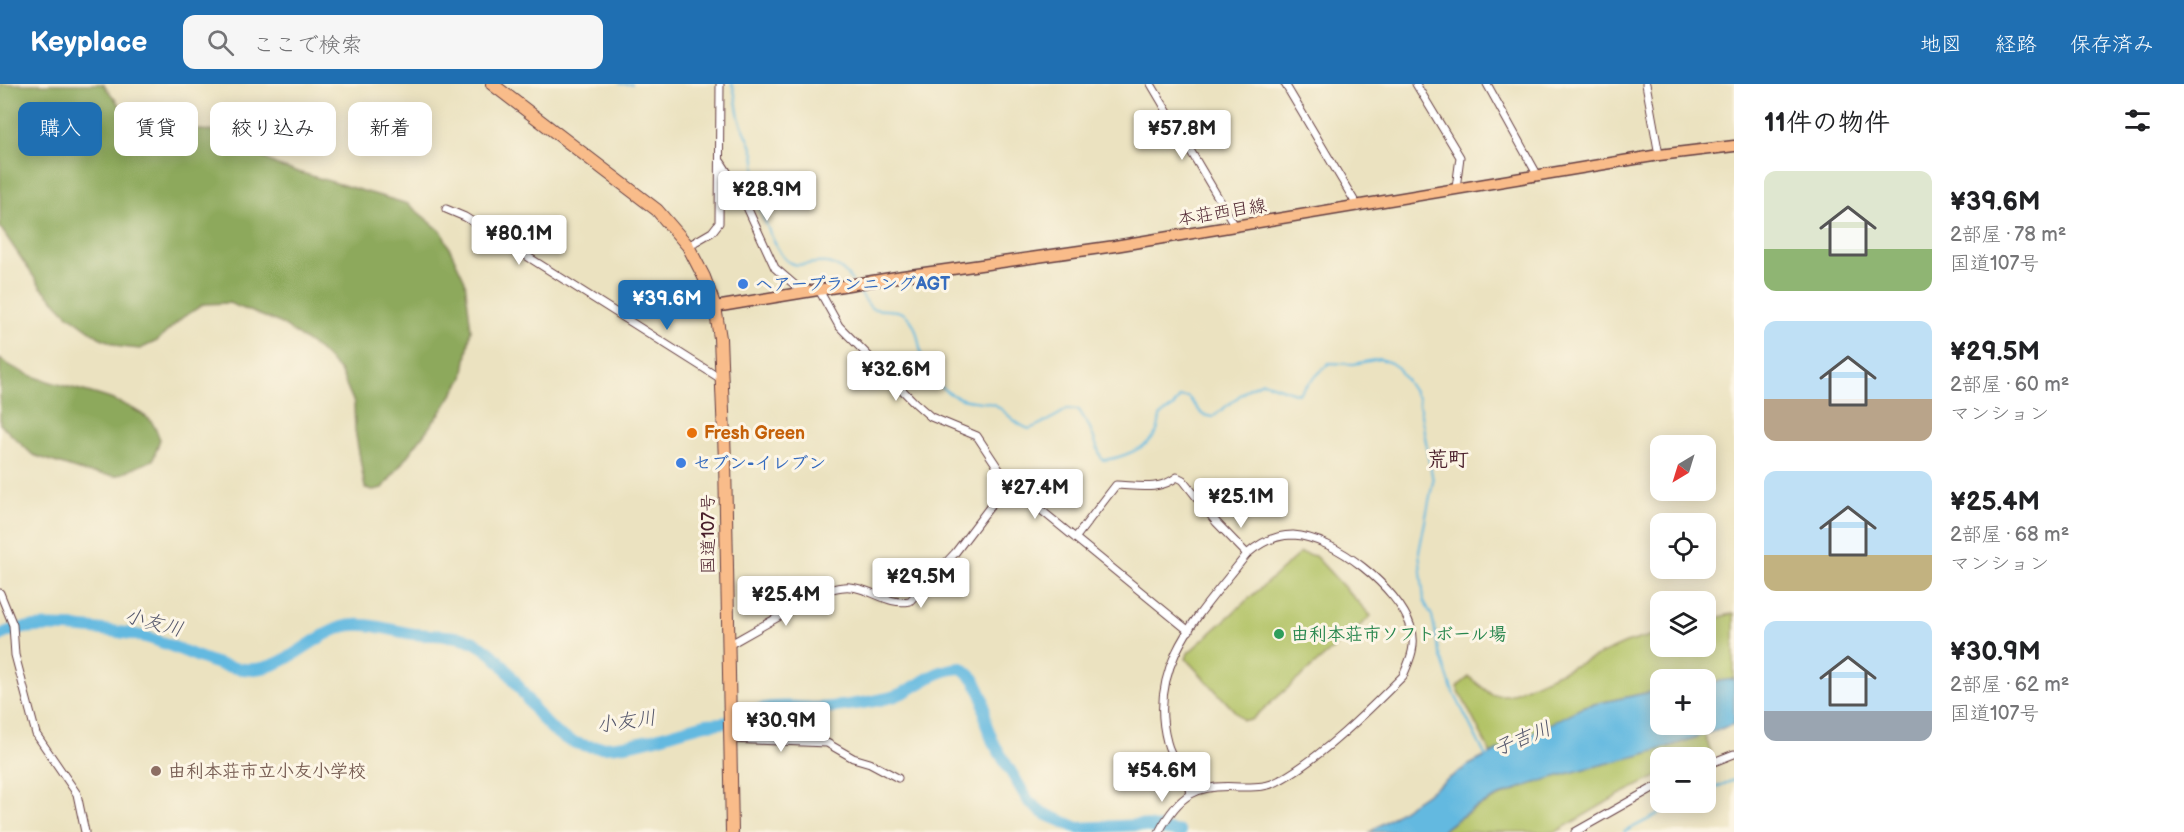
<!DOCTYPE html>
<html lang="ja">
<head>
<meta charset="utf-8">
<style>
  body { margin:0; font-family:"Balsamiq Sans","Klee One",sans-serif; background:#f6f6f6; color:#202124; height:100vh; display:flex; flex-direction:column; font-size:22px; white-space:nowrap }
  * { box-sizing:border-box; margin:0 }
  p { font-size:20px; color:#757577 }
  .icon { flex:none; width:33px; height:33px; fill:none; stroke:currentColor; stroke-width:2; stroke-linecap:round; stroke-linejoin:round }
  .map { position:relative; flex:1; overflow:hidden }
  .sheet { display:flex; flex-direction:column; background:#fff; width:450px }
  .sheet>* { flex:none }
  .guide { position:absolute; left:18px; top:18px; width:570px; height:54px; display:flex; gap:12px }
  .needle { width:39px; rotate:218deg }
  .fabs { position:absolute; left:1650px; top:351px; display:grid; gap:12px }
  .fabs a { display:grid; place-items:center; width:66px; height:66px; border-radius:12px; background:#fff; box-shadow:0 3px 15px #0003; font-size:30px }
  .price { position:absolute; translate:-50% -51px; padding:0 14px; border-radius:6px; background:#fff; color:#222; font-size:20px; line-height:39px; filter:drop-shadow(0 2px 3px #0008) }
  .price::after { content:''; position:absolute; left:50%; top:36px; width:18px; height:14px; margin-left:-9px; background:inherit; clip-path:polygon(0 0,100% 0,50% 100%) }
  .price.selected { background:#1f6fb2; color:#fff }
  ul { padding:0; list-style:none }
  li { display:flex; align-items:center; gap:18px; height:150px; padding:0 30px }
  li span { display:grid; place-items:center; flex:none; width:168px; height:120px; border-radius:12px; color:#555 }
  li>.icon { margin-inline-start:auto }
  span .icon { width:72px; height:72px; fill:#fffc; stroke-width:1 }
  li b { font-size:26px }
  h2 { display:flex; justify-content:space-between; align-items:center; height:72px; padding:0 30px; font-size:26px }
  .pill { padding:0 21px; border-radius:12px; background:#fff; box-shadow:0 3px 15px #0003; font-size:21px; line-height:54px }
  .pill.selected { background:#1f6fb2; color:#fff }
  header { display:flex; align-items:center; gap:36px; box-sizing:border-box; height:84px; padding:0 30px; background:#1f6fb2; color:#fff }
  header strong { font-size:28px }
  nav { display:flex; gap:33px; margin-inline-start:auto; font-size:21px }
  .search { width:420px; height:54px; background:#f6f6f6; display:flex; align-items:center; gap:15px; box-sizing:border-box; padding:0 21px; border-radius:12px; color:#757577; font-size:22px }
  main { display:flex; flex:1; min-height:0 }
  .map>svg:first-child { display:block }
  .green { fill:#b2c366; stroke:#7e7148; stroke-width:1.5 }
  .forest { fill:#8da95b; stroke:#6c6443; stroke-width:1.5 }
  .water { fill:#63b9e0; stroke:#566c86; stroke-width:1.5 }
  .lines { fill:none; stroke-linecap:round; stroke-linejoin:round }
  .stream { stroke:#63b9e0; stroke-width:2 }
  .river { stroke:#63b9e0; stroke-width:12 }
  .street-casing { stroke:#623c41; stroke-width:9 }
  .primary-casing { stroke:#623c41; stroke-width:13 }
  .highway-casing { stroke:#623c41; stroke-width:14 }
  .street { stroke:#fff; stroke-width:7 }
  .primary { stroke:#f9bc8a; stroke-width:10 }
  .highway { stroke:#f9bc8a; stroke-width:12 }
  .shop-dot { fill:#3f7fe0; stroke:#fcf5e5; stroke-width:2 }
  .food-dot { fill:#e8710a; stroke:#fcf5e5; stroke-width:2 }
  .leisure-dot { fill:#2e9e5b; stroke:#fcf5e5; stroke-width:2 }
  .education-dot { fill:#8d6e63; stroke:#fcf5e5; stroke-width:2 }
  .labels { text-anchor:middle; stroke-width:6; stroke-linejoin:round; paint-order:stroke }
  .street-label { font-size:18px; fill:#4a1f2b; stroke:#fcf5e5 }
  .shop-label { font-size:18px; font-weight:bold; fill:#366cbe; stroke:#fcf5e5; text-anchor:start }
  .food-label { font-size:18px; font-weight:bold; fill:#c56008; stroke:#fcf5e5; text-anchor:start }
  .leisure-label { font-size:18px; font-weight:bold; fill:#27864d; stroke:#fcf5e5; text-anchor:start }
  .education-label { font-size:18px; font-weight:bold; fill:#785e54; stroke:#fcf5e5; text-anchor:start }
  .water-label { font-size:20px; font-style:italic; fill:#53556a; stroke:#fcf5e5 }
  .quarter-label { font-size:21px; font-weight:bold; fill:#4a1f2b; stroke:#fcf5e5 }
</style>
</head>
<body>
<header>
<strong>Keyplace</strong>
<div class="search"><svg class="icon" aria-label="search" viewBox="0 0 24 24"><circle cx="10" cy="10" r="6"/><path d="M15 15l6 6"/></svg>ここで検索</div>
<nav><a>地図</a><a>経路</a><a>保存済み</a></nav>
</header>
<main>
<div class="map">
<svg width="1734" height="748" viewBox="0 0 1734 748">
  <rect width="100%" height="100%" fill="#fcf5e5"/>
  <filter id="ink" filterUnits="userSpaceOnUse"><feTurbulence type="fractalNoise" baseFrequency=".0167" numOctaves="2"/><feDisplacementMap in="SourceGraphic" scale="12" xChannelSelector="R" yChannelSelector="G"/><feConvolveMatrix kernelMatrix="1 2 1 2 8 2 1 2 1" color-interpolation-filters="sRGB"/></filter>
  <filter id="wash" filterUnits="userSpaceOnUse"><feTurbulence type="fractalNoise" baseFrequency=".008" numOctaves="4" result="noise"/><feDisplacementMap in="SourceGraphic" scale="24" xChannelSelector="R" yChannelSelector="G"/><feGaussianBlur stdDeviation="1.35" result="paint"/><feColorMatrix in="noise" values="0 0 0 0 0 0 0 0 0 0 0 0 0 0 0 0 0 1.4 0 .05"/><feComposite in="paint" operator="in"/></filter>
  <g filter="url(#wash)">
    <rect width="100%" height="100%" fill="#ebe2c0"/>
    <g class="green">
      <polygon points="1300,469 1315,472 1371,532 1251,636 1243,636 1186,575 1188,569"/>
      <polygon points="1734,529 1734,595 1706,599 1706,596 1660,596 1660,606 1585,622 1491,670 1457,603 1469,593 1492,611 1509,611 1626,559 1660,549 1660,562 1706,562 1706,537"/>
      <path d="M 1704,650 L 1711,668 L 1698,673 L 1660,674 L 1660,691 L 1617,712 L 1556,748 L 1441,748 C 1503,694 1625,677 1704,650 Z"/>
    </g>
    <g class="forest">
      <polygon points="0,0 103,0 121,23 144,40 211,47 281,83 408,120 442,148 465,197 471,245 463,294 443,325 383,404 373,406 365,404 355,346 354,319 340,287 319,266 280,239 229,219 204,220 183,233 157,257 140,265 121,263 99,253 67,230 40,202 0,143"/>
      <path d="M 0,275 C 44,307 106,302 149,335 C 154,339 157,349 160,355 L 153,376 L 116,392 L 85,388 L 33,371 L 0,340 Z"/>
    </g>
    <path class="water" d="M 1734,595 L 1734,640 C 1708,649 1682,659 1655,667 C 1586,687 1496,699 1441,748 L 1370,748 L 1469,681 L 1585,622 L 1660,606 L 1660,640 L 1706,640 L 1706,599 Z"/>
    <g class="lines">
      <g class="stream">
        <polyline points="620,0 632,0"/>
        <path d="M 732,0 C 737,12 736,24 740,36 C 744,47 751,58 754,70 C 757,84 754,98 756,112 C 759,124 775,164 784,174 C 801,194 826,160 852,197"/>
        <path d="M 857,205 L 871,224 C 883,228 897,223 907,232 C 920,243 918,267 925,283 C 934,299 949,313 967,316 C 976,318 987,317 995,321 C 1007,328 1015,341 1029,345 C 1037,342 1060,331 1067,325 L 1079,326 L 1090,344 L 1102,376 C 1119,375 1148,364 1156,349 C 1160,343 1158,336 1161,331 L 1173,323 L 1180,313 L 1188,313 L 1203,331 L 1213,333 L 1248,305 L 1263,298 L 1298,310 L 1329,279 L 1353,280 L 1380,275 L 1391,279 L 1398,284 L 1418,314 L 1433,397 L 1419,468 L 1424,517 L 1432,532 L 1439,567 L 1451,603 L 1487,675"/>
        <polyline points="1706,707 1734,696"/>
        <polyline points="1624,748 1682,718"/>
      </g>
      <path class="river" d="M 0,552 C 21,534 121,546 149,554 C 179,563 211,582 243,585 C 284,589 306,555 342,543 C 364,536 392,547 414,550 C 431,552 450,550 466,555 C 527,575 527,666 604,663 C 640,662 672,648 706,640 C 713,639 720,640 727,638 C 740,635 752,626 766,624 C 782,621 796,623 812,624 C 828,625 880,617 895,612 C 921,603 930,586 962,584 L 974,595 L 983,614 L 986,640 L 993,658 L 1029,718 L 1043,729 L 1078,744 L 1139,741 L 1180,748"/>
    </g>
  </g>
  <g filter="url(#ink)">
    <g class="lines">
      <defs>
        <g id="street">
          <polyline points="1151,0 1235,142"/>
          <polyline points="1285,0 1358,123"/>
          <polyline points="1416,0 1460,73 1456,104"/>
          <polyline points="1487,0 1538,92"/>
          <polyline points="1646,0 1659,71"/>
          <polyline points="721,78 740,108 775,184 803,208"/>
          <polyline points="446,125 465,133 721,295"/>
          <polyline points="688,162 712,148 719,139 720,0"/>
          <polyline points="819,206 839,242 915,319 931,333 977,352 1008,399 1189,547"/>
          <path d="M 1076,453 L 1116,401 C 1138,402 1159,407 1177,393 L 1183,396 L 1216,438 L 1247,470"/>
          <polyline points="0,509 13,541 15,571 36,650 77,710 85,748"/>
          <path d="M 727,562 L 826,506 C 834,505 842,502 850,503 C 871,504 888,522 910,517 L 955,469 L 1008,399"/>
          <polyline points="730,655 827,659 853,674 870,679 898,694"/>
          <polyline points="1706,681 1734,670"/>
          <path d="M 1159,748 C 1179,710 1197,700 1239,703 C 1253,703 1267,704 1280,696 C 1322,673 1369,626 1403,592 C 1410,576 1417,561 1411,543 C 1398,504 1335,453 1293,451 C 1275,451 1260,459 1247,470 C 1203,527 1146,579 1167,658 C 1171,675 1185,690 1190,708"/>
          <polyline points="1575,748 1660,700"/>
        </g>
        <polyline id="primary" points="715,223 903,192 1115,162 1659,71 1734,62"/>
        <polyline id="highway" points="492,0 657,126 688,162 704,193 715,223 720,254 725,377 732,748"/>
      </defs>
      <use href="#street" class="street-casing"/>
      <use href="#primary" class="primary-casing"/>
      <use href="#highway" class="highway-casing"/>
      <use href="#street" class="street"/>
      <use href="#primary" class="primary"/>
      <use href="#highway" class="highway"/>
    </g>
  </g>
  <g class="shop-dot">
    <circle cx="743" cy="200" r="6"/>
    <circle cx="681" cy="379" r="6"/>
  </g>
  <circle class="food-dot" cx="692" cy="349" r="6"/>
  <circle class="leisure-dot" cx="1279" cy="550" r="6"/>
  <circle class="education-dot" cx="156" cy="687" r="6"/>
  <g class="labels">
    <g class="street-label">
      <text transform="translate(1222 128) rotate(-9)" y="6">本荘西目線</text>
      <text transform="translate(708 450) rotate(-90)" y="6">国道107号</text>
    </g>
    <g class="shop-label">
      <text x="755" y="206">ヘアープランニングAGT</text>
      <text x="693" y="385">セブン-イレブン</text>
    </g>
    <g class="food-label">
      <text x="704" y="355">Fresh Green</text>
    </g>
    <g class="leisure-label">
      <text x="1291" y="556">由利本荘市ソフトボール場</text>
    </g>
    <g class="education-label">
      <text x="168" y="693">由利本荘市立小友小学校</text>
    </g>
    <g class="water-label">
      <text transform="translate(154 538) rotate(15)" y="7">小友川</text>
      <text transform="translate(626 637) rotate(-8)" y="7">小友川</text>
      <text transform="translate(1522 654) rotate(-22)" y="7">子吉川</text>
    </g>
    <g class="quarter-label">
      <text x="1448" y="382">荒町</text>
    </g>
  </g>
</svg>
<div class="fabs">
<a><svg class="needle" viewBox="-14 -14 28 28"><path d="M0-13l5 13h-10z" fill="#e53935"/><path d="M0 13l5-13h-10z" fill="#757577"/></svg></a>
<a><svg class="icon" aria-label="locate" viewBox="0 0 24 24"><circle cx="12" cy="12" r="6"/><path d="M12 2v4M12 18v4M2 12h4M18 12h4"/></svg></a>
<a><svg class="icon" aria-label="layers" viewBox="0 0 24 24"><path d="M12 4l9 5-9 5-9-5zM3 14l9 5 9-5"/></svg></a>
<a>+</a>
<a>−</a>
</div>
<b class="price" style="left:1182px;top:77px">¥57.8M</b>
<b class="price" style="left:767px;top:138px">¥28.9M</b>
<b class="price" style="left:519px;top:182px">¥80.1M</b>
<b class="price selected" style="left:667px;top:247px">¥39.6M</b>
<b class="price" style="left:896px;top:318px">¥32.6M</b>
<b class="price" style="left:1035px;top:436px">¥27.4M</b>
<b class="price" style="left:1241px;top:445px">¥25.1M</b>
<b class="price" style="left:921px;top:525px">¥29.5M</b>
<b class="price" style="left:786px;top:543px">¥25.4M</b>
<b class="price" style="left:781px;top:669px">¥30.9M</b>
<b class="price" style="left:1162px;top:719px">¥54.6M</b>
<div class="guide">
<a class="pill selected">購入</a>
<a class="pill">賃貸</a>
<a class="pill">絞り込み</a>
<a class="pill">新着</a>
</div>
</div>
<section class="sheet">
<h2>11件の物件<svg class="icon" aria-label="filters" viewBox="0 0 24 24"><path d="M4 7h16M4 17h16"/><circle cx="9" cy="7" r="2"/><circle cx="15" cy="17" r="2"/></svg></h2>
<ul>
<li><span style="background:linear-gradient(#dfe7d0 65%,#8fb573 0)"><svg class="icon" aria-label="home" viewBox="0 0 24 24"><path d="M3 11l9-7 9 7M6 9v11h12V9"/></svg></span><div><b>¥39.6M</b><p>2部屋 · 78 m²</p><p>国道107号</p></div></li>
<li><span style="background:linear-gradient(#bfe0f5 65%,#b9a48a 0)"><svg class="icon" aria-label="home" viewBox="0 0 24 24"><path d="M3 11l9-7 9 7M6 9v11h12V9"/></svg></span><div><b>¥29.5M</b><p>2部屋 · 60 m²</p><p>マンション</p></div></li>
<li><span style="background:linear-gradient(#bfe0f5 70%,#c2b280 0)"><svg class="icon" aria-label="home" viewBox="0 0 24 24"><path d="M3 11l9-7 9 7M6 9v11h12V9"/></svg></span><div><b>¥25.4M</b><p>2部屋 · 68 m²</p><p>マンション</p></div></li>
<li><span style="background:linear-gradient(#bfe0f5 75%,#9aa5b1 0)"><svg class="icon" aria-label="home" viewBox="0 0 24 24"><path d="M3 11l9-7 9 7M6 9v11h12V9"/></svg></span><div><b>¥30.9M</b><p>2部屋 · 62 m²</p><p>国道107号</p></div></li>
</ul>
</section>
</main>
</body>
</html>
